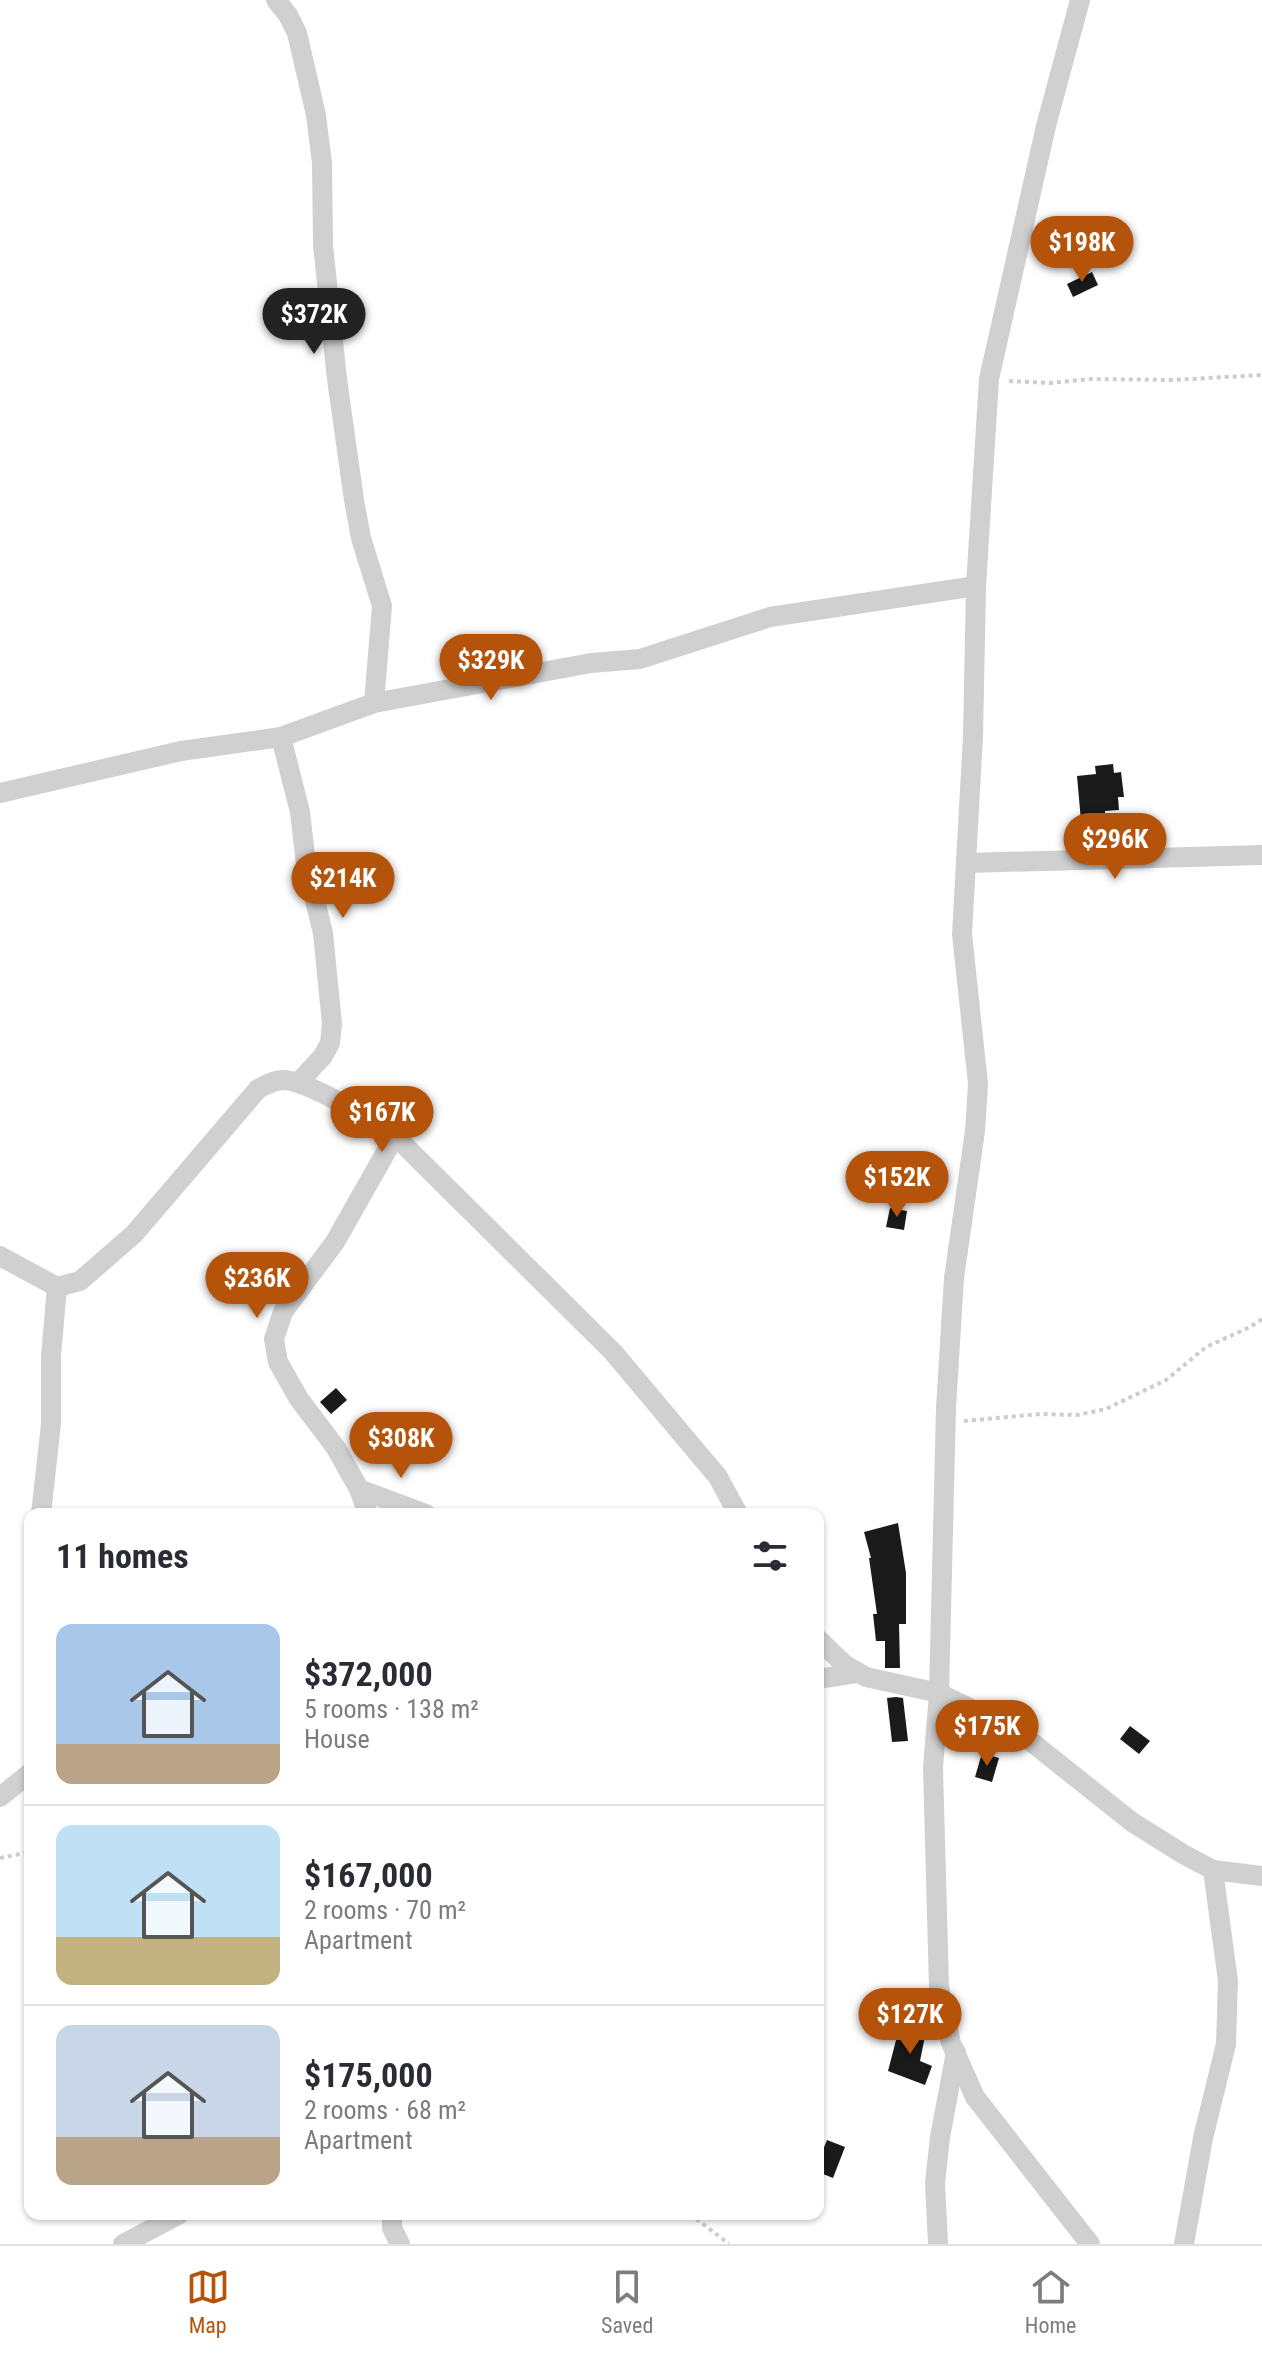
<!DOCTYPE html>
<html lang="en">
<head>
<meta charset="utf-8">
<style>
  body { margin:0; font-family:"Roboto Condensed",sans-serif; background:#f2f2f3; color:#2b2b33; height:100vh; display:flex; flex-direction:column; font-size:30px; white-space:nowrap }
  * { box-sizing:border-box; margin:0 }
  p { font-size:26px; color:#7c7c81 }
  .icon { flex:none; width:44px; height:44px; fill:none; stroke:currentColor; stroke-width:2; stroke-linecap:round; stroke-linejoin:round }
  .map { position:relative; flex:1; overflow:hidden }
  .panel { position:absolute; left:24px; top:1508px; width:800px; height:712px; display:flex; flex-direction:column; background:#fff; border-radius:16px; box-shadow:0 2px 6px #0004 }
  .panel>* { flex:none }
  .price { position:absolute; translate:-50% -68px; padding:0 18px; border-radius:28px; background:#b45309; color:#fff; font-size:26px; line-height:52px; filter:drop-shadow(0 2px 4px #0008) }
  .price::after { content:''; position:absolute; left:50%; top:48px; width:24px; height:18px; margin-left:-12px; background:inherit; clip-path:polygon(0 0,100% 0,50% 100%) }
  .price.active { background:#222; color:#fff }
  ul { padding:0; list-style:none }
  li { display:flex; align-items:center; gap:24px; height:200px; padding:0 32px }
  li+li { border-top:2px solid #e1e1e2 }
  li span { display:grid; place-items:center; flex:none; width:224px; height:160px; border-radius:16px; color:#555 }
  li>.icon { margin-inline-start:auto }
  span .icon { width:96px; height:96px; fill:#fffc; stroke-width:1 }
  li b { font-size:34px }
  h2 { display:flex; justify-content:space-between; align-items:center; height:96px; padding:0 32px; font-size:34px }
  .dock { display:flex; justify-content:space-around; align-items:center; height:112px; border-top:2px solid #e1e1e2; background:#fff; font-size:22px; color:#7c7c81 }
  .dock a { display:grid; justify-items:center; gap:4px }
  .dock .active { color:#b45309 }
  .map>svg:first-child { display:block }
  .building { fill:#1a1a1a }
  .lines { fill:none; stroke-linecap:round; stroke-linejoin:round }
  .path { stroke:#cdcdcd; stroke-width:4; stroke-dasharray:4 4; stroke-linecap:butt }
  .street { stroke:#d0d0d0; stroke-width:20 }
</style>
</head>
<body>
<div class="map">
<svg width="1262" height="2244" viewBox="0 0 1262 2244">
  <rect width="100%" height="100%" fill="#fff"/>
  <g class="building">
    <polygon points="1092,272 1098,285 1073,297 1067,284"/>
    <polygon points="1113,764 1114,773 1121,772 1124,797 1118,797 1119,810 1105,811 1105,818 1081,821 1077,776 1096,774 1095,766"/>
    <polygon points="890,1208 907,1211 904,1230 886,1227"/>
    <polygon points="336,1388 347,1400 331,1414 320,1402"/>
    <polygon points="898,1523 906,1573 906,1624 899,1624 900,1668 885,1668 885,1641 876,1641 873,1614 877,1614 869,1558 871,1558 864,1532"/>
    <polygon points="896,1697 903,1698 908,1741 892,1742 887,1698"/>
    <polygon points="1130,1726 1150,1741 1139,1754 1120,1739"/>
    <polygon points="982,1753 999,1758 992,1782 975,1777"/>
    <polygon points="900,2025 926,2031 920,2061 932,2066 925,2085 888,2071"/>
    <polygon points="827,2140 845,2147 833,2178 818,2172 818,2162"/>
  </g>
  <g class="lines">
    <g class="path">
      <polyline points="1009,381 1050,383 1090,379 1173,380 1262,375"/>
      <polyline points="964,1421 1040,1414 1077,1415 1106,1409 1166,1380 1206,1347 1250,1327 1262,1319"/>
      <polyline points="0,1858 30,1852"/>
      <polyline points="690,2214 729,2244"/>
    </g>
    <g class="street">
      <polyline points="276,0 288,15 297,33 316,115 322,163 323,245 337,379 354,500 361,538 382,606 374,703"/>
      <polyline points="1080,0 1046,126 989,379 976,586 973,736 962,934 978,1084 975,1131 954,1278 946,1408 939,1693 933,1768 939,1987 951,2043 975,2097 1090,2244"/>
      <polyline points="281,737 300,812 306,864 323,933 332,1024 330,1043 323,1056 298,1083"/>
      <polyline points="0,793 181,751 281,737 374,703 591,663 640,659 770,617 976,586"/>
      <polyline points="967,863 1262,855"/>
      <path d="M 0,1256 L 57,1287 L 80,1281 L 134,1234 L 258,1089 C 265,1085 273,1081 282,1080 C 308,1080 371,1120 395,1136 L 613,1352 L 718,1477 L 738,1514"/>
      <polyline points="359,1489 426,1514"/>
      <polyline points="41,1514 51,1424 51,1356 57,1287"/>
      <polyline points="368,1514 359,1489 336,1448 299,1399 278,1362 274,1339 283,1312 335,1242 395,1136"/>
      <polyline points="818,1639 845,1665 866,1677 939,1693 997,1722 1029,1740 1132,1822 1183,1854 1213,1870 1262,1876"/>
      <polyline points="818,1679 856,1673"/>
      <polyline points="0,1797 30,1773"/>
      <polyline points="392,2214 392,2228 400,2244"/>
      <polyline points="123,2244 180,2214"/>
      <polyline points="938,2244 935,2183 940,2137 956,2052"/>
      <polyline points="1184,2244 1203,2138 1226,2044 1228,1981 1213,1870"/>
    </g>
  </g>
</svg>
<b class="price" style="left:1082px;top:284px">$198K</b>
<b class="price active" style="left:314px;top:356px">$372K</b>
<b class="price" style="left:491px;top:702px">$329K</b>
<b class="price" style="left:1115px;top:881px">$296K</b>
<b class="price" style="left:343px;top:920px">$214K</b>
<b class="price" style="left:382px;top:1154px">$167K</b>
<b class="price" style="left:897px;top:1219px">$152K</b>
<b class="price" style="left:257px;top:1320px">$236K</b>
<b class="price" style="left:401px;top:1480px">$308K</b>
<b class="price" style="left:987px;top:1768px">$175K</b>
<b class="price" style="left:910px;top:2056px">$127K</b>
<section class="panel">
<h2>11 homes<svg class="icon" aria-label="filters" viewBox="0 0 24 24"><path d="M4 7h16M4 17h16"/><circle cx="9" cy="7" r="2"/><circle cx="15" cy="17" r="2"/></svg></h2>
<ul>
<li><span style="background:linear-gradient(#a9c7e8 75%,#b9a48a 0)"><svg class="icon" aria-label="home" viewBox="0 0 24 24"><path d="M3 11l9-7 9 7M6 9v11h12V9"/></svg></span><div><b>$372,000</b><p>5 rooms · 138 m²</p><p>House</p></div></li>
<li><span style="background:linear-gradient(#bfe0f5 70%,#c2b280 0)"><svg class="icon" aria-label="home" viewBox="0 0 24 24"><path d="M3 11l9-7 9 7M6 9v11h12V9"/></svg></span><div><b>$167,000</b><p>2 rooms · 70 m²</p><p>Apartment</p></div></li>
<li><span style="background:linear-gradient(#c9d6e8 70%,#b9a48a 0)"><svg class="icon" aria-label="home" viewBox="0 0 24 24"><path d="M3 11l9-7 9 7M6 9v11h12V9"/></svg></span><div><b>$175,000</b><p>2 rooms · 68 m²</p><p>Apartment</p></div></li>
</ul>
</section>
</div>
<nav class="dock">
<a class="active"><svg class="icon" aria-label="map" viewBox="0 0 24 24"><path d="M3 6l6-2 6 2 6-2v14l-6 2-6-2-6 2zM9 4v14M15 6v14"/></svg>Map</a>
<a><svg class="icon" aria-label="saved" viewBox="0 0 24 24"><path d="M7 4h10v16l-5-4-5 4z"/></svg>Saved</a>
<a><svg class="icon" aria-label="home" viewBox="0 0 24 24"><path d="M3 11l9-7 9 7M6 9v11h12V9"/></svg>Home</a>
</nav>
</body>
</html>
